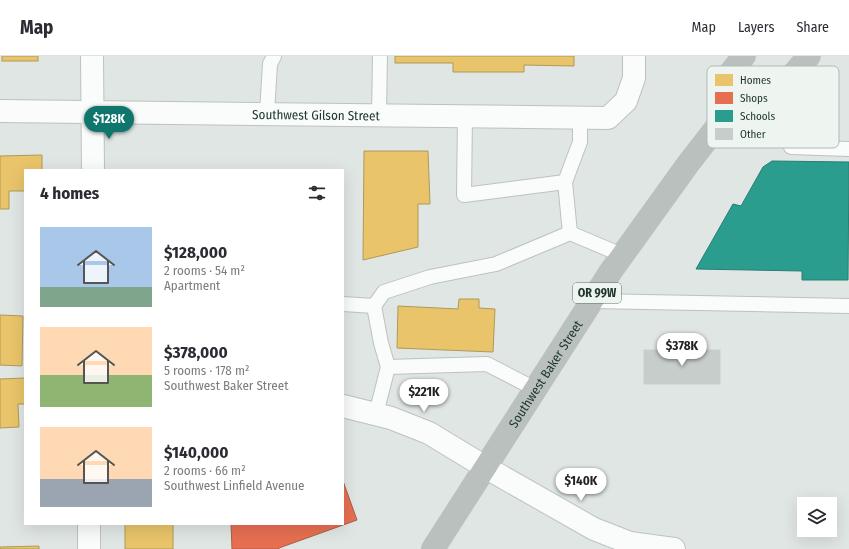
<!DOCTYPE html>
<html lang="en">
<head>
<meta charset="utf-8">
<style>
  body { margin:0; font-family:"Fira Sans Condensed",sans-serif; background:#f7f7f7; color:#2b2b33; height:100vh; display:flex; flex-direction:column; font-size:15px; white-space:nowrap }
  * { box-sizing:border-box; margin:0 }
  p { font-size:13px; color:#7c7c81 }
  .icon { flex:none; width:22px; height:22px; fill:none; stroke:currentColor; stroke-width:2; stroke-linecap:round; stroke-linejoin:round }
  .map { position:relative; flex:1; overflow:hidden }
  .details { position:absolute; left:24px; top:113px; width:320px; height:356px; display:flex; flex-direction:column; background:#fff; border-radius:0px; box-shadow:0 4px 16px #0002 }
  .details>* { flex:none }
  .buttons { position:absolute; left:797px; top:441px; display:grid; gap:8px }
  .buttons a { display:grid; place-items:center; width:40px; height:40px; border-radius:0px; background:#fff; box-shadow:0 4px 16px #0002; font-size:20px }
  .price { position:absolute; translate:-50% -34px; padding:0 9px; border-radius:14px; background:#fff; color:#222; font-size:13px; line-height:26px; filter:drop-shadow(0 1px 2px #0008) }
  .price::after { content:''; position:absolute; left:50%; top:24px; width:12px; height:9px; margin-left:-6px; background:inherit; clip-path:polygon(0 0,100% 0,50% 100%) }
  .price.on { background:#0f766e; color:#fff }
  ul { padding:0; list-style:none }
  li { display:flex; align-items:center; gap:12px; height:100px; padding:0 16px }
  li span { display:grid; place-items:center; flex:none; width:112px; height:80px; border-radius:0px; color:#555 }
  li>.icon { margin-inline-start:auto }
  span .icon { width:48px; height:48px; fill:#fffc; stroke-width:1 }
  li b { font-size:17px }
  h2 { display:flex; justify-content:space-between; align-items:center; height:48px; padding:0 16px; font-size:17px }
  header { display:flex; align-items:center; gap:24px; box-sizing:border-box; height:56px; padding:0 20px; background:#fff; border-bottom:1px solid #e1e1e2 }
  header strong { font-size:19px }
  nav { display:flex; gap:22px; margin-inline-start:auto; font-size:14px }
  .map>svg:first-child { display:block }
  .homes { fill:#e9c46a; stroke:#ad9a58 }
  .shops { fill:#e76f51; stroke:#ab5e47 }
  .schools { fill:#2a9d8f; stroke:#277e72 }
  .building { fill:#c7cdca; stroke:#c9cfcc }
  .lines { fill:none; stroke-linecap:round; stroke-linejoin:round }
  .lane-casing { stroke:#bdc2c0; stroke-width:16 }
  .street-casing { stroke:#bdc2c0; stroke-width:24 }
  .secondary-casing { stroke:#bdc3c0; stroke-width:24 }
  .highway-casing { stroke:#bbc3bf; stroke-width:24 }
  .lane { stroke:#fafbfb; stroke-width:14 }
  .street { stroke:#fafbfb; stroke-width:22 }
  .secondary { stroke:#fafbfb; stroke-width:22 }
  .highway { stroke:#b9c0be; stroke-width:22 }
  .labels { text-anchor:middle; stroke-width:4; stroke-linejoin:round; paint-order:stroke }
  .shield { fill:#eef5f1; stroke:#5e7069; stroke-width:1 }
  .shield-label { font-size:12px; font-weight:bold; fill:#20372f }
  .street-label { font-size:13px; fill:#20372f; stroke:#eef5f1 }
  .key { fill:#eef5f1; stroke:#b0bcb7; stroke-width:1 }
  .key-label { font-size:11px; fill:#20372f }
</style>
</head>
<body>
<header>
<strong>Map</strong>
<nav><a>Map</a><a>Layers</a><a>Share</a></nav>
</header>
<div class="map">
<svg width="849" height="493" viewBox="0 0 849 493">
  <rect width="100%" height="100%" fill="#e0e6e3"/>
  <g class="homes">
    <rect x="2" y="0" width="36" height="5"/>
    <polygon points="395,0 574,0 574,10 524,9 524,16 453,16 453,7 395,7"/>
    <polygon points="364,95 428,95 430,148 418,148 418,191 363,204"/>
    <polygon points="42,99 42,114 25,114 25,135 9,135 9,153 0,153 0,100"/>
    <polygon points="459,243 479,243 479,252 495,253 493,296 397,292 398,250 458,253"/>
    <polygon points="0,259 23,260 22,310 0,309"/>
    <polygon points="25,322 25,348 18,348 19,371 0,372 0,323"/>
    <rect x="125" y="468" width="48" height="25"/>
    <polygon points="39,490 39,493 0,493 0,491"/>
  </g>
  <polygon class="shops" points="343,425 357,464 279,492 279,493 232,493 231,468 343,468"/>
  <polygon class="schools" points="772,105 849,106 848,224 802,224 802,215 696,213 733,148 741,150 763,111"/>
  <rect class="building" x="644" y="294" width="76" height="34"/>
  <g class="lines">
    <defs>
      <g id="lane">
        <polyline points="267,57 270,8 274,0"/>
        <polyline points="379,59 380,0"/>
        <polyline points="465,60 464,139 565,126"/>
        <polyline points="791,91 849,93"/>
        <polyline points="570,177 565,126 580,86 580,61"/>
        <polyline points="592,245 849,250"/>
        <polyline points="343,248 374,250 384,236 430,221 496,208 570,177 622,199"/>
        <polyline points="374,250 381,287 388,311 376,358"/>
        <polyline points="388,311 487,308 535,333"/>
      </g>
      <g id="street">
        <polyline points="92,0 93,114"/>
        <path id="s1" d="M 0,55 L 608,62 L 626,45 L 634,22 L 634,0"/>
        <polyline points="343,350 391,362 429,377 485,411"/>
        <polyline points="89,493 89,468"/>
      </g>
      <polyline id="secondary" points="485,411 594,473 630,487 674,493"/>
      <g id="highway">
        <polyline points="719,68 759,58 809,0"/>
        <path id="s2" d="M 433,493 L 611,215 L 688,108 L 719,68 L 722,27 L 744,0"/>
      </g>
    </defs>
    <use href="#lane" class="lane-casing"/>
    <use href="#street" class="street-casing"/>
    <use href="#secondary" class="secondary-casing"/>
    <use href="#highway" class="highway-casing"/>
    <use href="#lane" class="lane"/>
    <use href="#street" class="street"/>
    <use href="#secondary" class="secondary"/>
    <use href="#highway" class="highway"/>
  </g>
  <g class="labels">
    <rect class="shield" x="573" y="227" width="48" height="20" rx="3"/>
    <g class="shield-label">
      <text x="597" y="241">OR 99W</text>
    </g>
    <g class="street-label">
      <text dy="5" stroke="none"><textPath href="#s1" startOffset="316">Southwest Gilson Street</textPath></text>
      <text dy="5" stroke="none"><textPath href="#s2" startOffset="208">Southwest Baker Street</textPath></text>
    </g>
  </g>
  <rect x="707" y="10" width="132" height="82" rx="6" class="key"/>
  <rect x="715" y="18" width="18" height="12" fill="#e9c46a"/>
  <rect x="715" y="36" width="18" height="12" fill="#e76f51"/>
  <rect x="715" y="54" width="18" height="12" fill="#2a9d8f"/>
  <rect x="715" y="72" width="18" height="12" fill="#c7cdca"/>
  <g class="key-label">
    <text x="740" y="28">Homes</text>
    <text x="740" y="46">Shops</text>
    <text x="740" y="64">Schools</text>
    <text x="740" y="82">Other</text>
  </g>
</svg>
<div class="buttons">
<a><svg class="icon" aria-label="layers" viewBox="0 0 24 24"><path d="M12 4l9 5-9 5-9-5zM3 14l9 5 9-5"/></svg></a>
</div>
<b class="price on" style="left:109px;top:84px">$128K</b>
<b class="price" style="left:682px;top:311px">$378K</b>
<b class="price" style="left:424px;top:357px">$221K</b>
<b class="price" style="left:581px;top:446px">$140K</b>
<section class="details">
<h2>4 homes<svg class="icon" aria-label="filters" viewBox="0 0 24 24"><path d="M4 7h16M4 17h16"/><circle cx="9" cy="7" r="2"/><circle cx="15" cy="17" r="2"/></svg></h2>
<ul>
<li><span style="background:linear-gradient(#a9c7e8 75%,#7fa58c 0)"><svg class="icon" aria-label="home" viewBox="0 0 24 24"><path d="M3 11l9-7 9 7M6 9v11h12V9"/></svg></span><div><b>$128,000</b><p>2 rooms · 54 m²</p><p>Apartment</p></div></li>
<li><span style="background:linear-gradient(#ffd9b3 60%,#8fb573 0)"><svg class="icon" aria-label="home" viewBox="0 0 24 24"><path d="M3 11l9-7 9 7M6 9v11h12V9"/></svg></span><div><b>$378,000</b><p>5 rooms · 178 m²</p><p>Southwest Baker Street</p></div></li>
<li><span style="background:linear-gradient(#ffd9b3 65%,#9aa5b1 0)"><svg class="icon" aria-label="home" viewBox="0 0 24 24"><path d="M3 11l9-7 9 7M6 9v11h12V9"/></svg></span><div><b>$140,000</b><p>2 rooms · 66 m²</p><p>Southwest Linfield Avenue</p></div></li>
</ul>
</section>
</div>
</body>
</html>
